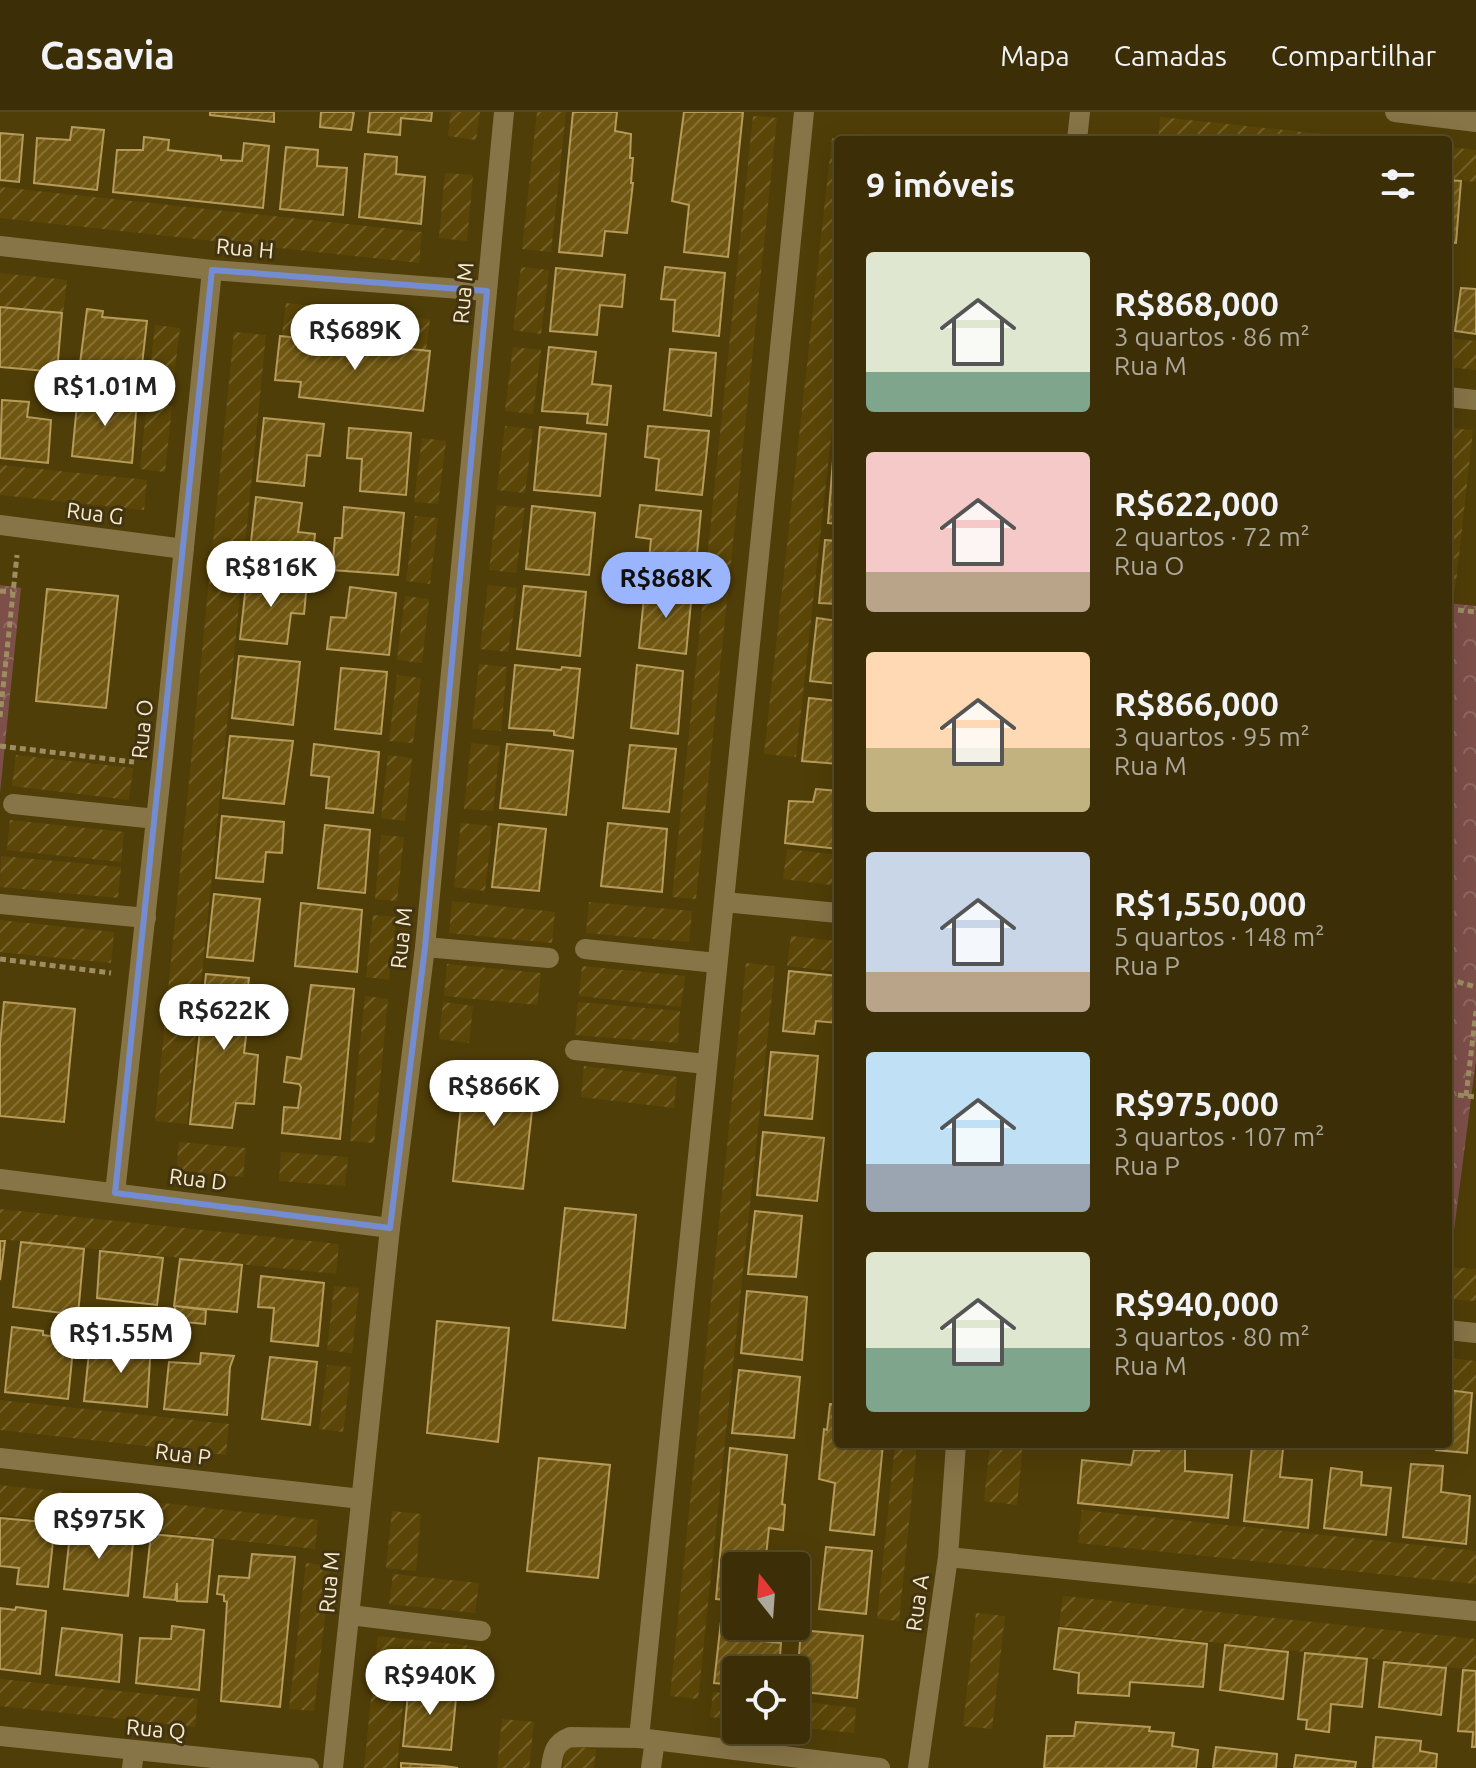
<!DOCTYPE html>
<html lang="pt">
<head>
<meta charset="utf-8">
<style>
  body { margin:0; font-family:Ubuntu,sans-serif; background:#473a14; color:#f1f3f6; height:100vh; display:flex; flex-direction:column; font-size:30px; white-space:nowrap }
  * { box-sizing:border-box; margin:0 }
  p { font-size:26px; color:#aca89b }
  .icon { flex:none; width:44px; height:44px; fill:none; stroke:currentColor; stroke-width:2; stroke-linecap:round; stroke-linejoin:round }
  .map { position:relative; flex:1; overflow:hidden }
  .panel { position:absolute; left:834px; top:24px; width:618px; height:1312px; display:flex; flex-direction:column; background:#3c2e06; border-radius:8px; box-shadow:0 8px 32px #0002,0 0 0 2px #554a28 }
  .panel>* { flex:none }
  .needle { width:52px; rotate:343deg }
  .fabs { position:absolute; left:722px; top:1440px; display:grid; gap:16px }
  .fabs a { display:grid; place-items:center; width:88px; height:88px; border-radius:8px; background:#3c2e06; box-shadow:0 8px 32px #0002,0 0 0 2px #554a28; font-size:40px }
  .price { position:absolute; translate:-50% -68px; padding:0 18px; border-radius:28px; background:#fff; color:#222; font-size:26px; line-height:52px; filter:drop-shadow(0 2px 4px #0008) }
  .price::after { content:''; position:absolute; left:50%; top:48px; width:24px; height:18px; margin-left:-12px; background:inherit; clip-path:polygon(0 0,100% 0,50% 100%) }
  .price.selected { background:#9ab5fd; color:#111 }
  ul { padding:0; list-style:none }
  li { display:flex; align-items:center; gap:24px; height:200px; padding:0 32px }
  li span { display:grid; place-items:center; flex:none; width:224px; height:160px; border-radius:8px; color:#555 }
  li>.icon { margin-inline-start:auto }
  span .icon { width:96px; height:96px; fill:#fffc; stroke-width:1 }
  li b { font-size:34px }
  h2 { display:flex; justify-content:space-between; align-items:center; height:96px; padding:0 32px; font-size:34px }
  header { display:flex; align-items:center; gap:48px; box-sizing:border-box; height:112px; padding:0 40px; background:#3c2e06; border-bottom:2px solid #554a28 }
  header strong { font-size:38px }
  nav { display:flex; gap:44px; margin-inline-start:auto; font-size:28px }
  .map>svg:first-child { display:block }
  .industrial { fill:url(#industrial-furrows) }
  .park { fill:url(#park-crowns) }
  .building { fill:url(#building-hatch); stroke:#b69b5b; stroke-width:2 }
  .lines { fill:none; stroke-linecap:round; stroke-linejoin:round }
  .path { stroke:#9d8d61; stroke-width:5; stroke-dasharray:6 4; stroke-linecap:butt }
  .lane { stroke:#877547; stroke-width:20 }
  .street { stroke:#877547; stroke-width:20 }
  .marked { fill:none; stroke:#748cd2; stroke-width:6; stroke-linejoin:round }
  .labels { text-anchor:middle; stroke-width:6; stroke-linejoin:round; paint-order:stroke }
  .street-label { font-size:22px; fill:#f7eaca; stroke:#423412 }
</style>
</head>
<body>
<header>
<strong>Casavia</strong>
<nav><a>Mapa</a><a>Camadas</a><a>Compartilhar</a></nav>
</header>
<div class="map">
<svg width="1476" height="1656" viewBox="0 0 1476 1656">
  <defs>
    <pattern id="industrial-furrows" width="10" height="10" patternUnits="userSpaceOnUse" patternTransform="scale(2)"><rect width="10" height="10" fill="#5b4607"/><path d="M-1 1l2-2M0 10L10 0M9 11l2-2" fill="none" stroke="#73612a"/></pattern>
    <pattern id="park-crowns" width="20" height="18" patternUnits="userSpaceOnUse" patternTransform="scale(2)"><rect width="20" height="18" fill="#7d4f49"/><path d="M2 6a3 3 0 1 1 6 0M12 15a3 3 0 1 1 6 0" fill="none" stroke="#906862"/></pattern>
    <pattern id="building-hatch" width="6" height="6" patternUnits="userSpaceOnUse" patternTransform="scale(2)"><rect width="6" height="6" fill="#705711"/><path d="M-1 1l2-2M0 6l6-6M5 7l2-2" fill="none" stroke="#856f32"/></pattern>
  </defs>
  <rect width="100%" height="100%" fill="#503e08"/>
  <g class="industrial">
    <polygon points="451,0 480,0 476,28 448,24"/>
    <polygon points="537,0 566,0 551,140 522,137"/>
    <polygon points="753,4 777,6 696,787 672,785"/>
    <polygon points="1160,5 1378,28 1158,28"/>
    <polygon points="832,26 856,28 838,28 838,261 796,645 764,642"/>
    <polygon points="1448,35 1476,38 1476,70 1448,67"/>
    <polygon points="445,61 473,63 467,129 439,126"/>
    <polygon points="0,75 422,120 419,151 0,106"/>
    <polygon points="521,155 549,158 541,222 513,218"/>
    <polygon points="0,161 67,168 63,201 0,194"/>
    <polygon points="286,191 430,207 426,239 282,223"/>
    <polygon points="155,213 180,216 172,280 148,277"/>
    <polygon points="234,220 266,223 187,1012 155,1009"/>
    <polygon points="1448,226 1476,229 1476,258 1448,255"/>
    <polygon points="513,235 541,238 533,302 505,299"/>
    <polygon points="147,291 172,294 165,360 140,357"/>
    <polygon points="505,314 533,317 525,381 497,378"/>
    <polygon points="1448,316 1473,318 1455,479 1448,478"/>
    <polygon points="422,326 446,329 438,392 414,390"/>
    <polygon points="0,353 147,368 144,398 0,383"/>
    <polygon points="497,393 525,396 516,461 489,458"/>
    <polygon points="415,404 438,406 430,472 406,469"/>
    <polygon points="488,473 517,476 508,540 480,537"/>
    <polygon points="405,484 429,487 422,551 397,548"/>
    <polygon points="479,552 507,555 501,619 472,617"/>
    <polygon points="397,563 421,566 413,631 389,629"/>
    <polygon points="471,631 500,634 493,699 464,697"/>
    <polygon points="16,643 133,656 129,688 12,674"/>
    <polygon points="388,643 412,646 405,709 381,706"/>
    <polygon points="10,708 124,720 121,750 7,738"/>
    <polygon points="461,711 492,714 485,779 454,775"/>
    <polygon points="381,723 404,725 397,789 375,787"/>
    <polygon points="787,737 838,743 838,774 783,767"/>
    <polygon points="1,744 121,755 118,786 0,775"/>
    <polygon points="452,789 555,800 552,831 449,821"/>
    <polygon points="589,790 692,799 689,830 586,821"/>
    <polygon points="373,803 396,805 389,868 366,865"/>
    <polygon points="0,808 114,820 111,851 0,840"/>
    <polygon points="791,824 838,829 838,860 787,854"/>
    <polygon points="746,851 775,854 698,1587 670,1584"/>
    <polygon points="447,852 541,861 537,893 444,884"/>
    <polygon points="582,854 685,864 681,895 579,884"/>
    <polygon points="365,884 388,887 374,1031 350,1029"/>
    <polygon points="443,890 473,894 469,931 439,927"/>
    <polygon points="578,890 680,899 678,931 575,923"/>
    <polygon points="584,954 677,965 674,996 581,985"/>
    <polygon points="179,1030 246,1036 243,1065 176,1059"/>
    <polygon points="281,1040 348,1045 345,1074 279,1069"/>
    <polygon points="0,1097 339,1132 336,1162 0,1127"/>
    <polygon points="1448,1155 1476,1157 1476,1189 1448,1187"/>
    <polygon points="334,1174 359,1176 352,1241 327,1238"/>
    <polygon points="1448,1246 1476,1249 1476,1282 1448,1279"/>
    <polygon points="327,1253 351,1255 343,1320 319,1317"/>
    <polygon points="0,1288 229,1312 226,1343 0,1318"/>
    <polygon points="895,1332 917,1332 899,1509 877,1507"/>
    <polygon points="990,1332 1023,1332 1017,1393 984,1389"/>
    <polygon points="0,1373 318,1408 315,1437 0,1403"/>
    <polygon points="1082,1398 1476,1439 1476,1472 1078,1431"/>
    <polygon points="392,1399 421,1402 416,1459 386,1456"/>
    <polygon points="306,1451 331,1454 314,1599 289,1597"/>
    <polygon points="393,1462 479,1471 475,1501 389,1492"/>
    <polygon points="1063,1484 1476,1527 1476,1558 1059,1514"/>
    <polygon points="976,1501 1005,1504 992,1617 963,1614"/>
    <polygon points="378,1524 481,1535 477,1568 374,1556"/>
    <polygon points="0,1567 198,1587 195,1615 0,1594"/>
    <polygon points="373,1568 405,1571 397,1656 364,1656"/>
    <polygon points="713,1580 736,1582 736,1608 710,1605"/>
    <polygon points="796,1589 856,1596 854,1621 796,1615"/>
    <polygon points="502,1607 534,1610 529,1656 497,1656"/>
    <polygon points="566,1634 596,1637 594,1656 563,1656"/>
  </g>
  <g class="park">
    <polygon points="0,473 21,476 0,681"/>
    <polygon points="1448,491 1476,494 1476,948 1448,1165"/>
  </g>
  <g class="building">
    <polygon points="210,0 274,0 274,10 210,3"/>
    <polygon points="321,0 353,0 353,2 354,0 351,18 320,15"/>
    <polygon points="370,0 432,0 431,9 401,6 400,23 368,20"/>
    <polygon points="573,0 617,0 615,19 631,22 630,46 633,46 631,71 633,71 627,121 605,119 602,144 559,140"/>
    <polygon points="684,0 743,0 728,145 684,140 689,93 672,89"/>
    <polygon points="72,15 104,18 97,78 34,71 37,26 70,28"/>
    <polygon points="0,21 23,23 19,70 0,68"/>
    <polygon points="867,23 886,25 918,28 867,28"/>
    <polygon points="144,25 169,28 168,38 221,44 221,48 242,49 244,31 269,34 263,96 113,80 117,38 143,38"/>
    <polygon points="286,35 318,38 317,54 347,56 343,103 280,97"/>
    <polygon points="365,42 397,45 396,62 425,65 421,112 359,105"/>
    <polygon points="1448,68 1461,69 1456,131 1448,130"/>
    <polygon points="665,155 725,161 719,224 673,219 675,188 661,187"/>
    <polygon points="556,156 625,163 622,195 600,193 597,223 550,219"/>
    <polygon points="1461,176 1476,177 1476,222 1455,219"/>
    <polygon points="0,195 62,201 57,260 0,255"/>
    <polygon points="87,197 103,199 102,205 147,209 140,270 78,267"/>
    <polygon points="280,224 430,239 423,299 299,285 301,270 275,268"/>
    <polygon points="549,235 596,240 592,272 611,274 607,313 587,311 588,302 542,299"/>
    <polygon points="670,237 716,241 711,304 664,298"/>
    <polygon points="78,282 137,288 132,351 72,344"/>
    <polygon points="2,288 29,290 27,305 51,308 48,351 0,346"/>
    <polygon points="264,306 324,312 320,344 307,343 304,374 257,369"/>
    <polygon points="648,314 709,319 702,383 656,378 659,347 645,345"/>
    <polygon points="540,315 606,322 600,384 534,378"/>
    <polygon points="349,316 411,321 406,383 360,379 362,347 347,346"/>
    <polygon points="833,348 838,349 838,412 828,411"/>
    <polygon points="256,385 302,391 298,420 315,422 312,454 249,448"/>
    <polygon points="640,393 701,399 695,463 648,458 651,427 636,425"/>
    <polygon points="532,394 595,401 589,463 526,457"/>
    <polygon points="344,395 404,401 398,463 332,458 335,426 342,426"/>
    <polygon points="825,428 838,429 838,492 819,491"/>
    <polygon points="247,464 307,471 304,502 291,501 287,532 240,527"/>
    <polygon points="524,474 586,480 580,544 517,537"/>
    <polygon points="350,475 396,481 389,543 327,537 331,505 346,506"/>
    <polygon points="645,475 692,480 686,542 639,536"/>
    <polygon points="47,477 118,484 106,596 36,589"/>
    <polygon points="817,506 838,509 838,572 810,569"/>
    <polygon points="239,544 300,550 293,613 232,606"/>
    <polygon points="515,553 561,558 562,555 580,557 573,626 554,623 554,619 509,616"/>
    <polygon points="637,553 683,559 678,622 631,616"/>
    <polygon points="341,556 387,560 381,622 335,617"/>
    <polygon points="809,586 838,589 838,652 802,649"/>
    <polygon points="230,624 293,629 284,692 223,686"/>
    <polygon points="314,632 379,640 373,701 326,696 329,665 311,663"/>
    <polygon points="507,632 573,639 566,703 500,696"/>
    <polygon points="630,633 676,637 669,700 623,696"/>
    <polygon points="816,677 838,679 838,737 785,731 789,689 813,690"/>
    <polygon points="222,704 284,710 282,741 266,740 263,770 216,766"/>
    <polygon points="608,711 667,717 662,780 601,774"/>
    <polygon points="499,712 546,717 539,779 492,775"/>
    <polygon points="325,713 370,718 365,781 318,776"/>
    <polygon points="214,782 260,787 253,849 207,845"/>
    <polygon points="301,791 362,798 357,860 295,854"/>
    <polygon points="789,859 838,864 838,911 816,909 814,922 783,919"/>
    <polygon points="206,862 249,866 246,891 260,893 259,918 247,917 244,941 258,943 254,992 236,991 232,1016 190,1012"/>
    <polygon points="311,873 354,877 340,1027 282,1021 284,995 298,996 301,975 299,972 284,970 287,945 301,947"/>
    <polygon points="4,890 75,897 64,1010 0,1004 0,932"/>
    <polygon points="771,940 818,944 812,1007 765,1003"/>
    <polygon points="465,956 536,964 523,1077 453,1069"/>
    <polygon points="763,1020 824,1026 817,1089 757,1083"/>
    <polygon points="565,1096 636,1103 625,1216 553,1208"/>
    <polygon points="755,1099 802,1104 796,1165 748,1162"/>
    <polygon points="0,1129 5,1129 0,1168"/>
    <polygon points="21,1130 84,1137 78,1203 13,1195"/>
    <polygon points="100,1139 163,1146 157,1193 97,1186"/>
    <polygon points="180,1147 242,1153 237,1200 174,1194"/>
    <polygon points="261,1164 324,1171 318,1234 271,1229 274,1196 258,1195"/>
    <polygon points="747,1179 807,1185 802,1248 741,1241"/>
    <polygon points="836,1187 838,1188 838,1220 833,1219"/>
    <polygon points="175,1194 206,1198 205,1212 174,1209"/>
    <polygon points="437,1209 509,1216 498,1330 427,1321"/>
    <polygon points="12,1215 43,1219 43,1223 74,1227 68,1287 5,1280"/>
    <polygon points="123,1225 155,1228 150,1248 147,1295 84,1289 89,1241 121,1245"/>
    <polygon points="201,1241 234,1244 230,1255 227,1303 164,1297 169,1250 200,1252"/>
    <polygon points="270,1245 317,1250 310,1313 262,1307"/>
    <polygon points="739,1258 800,1265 794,1326 732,1321"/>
    <polygon points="1448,1278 1472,1281 1467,1341 1436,1338 1437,1332 1448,1332"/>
    <polygon points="830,1292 838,1293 838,1332 883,1332 874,1423 830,1418 835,1371 819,1367 824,1317 827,1318"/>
    <polygon points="1160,1332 1185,1336 1185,1359 1232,1363 1228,1406 1078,1391 1082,1348 1131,1353 1134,1338 1159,1339"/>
    <polygon points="1252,1334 1283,1337 1280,1365 1312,1368 1308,1416 1244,1409"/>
    <polygon points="730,1336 787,1343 782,1392 785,1393 783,1418 769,1416 766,1444 764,1444 762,1454 736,1454 736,1489 716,1487"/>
    <polygon points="539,1346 610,1353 598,1466 527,1459"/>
    <polygon points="1411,1352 1443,1354 1441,1380 1470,1384 1466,1432 1403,1425"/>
    <polygon points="1331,1356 1362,1360 1361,1373 1391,1376 1386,1423 1324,1416"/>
    <polygon points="0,1406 55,1411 48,1475 17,1472 19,1456 0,1454"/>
    <polygon points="71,1413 134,1420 128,1484 64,1477"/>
    <polygon points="151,1422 213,1428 207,1490 177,1489 177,1471 175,1488 144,1485"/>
    <polygon points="826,1435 872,1439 866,1502 819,1497"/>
    <polygon points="252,1442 295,1445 280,1595 221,1589 227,1490 224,1489 224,1483 217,1482 219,1464 249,1466"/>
    <polygon points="16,1495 46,1499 40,1562 0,1557 0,1496 15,1498"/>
    <polygon points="721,1509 736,1510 736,1514 753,1514 752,1528 781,1531 779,1558 736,1558 736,1573 714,1571"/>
    <polygon points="172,1514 204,1518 199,1578 136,1571 140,1526 171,1527"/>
    <polygon points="62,1516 122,1523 119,1570 56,1563"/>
    <polygon points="1059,1516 1207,1532 1203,1575 1130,1570 1129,1584 1078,1581 1079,1561 1054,1557"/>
    <polygon points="801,1518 863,1524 857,1586 796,1579"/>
    <polygon points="1225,1533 1288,1540 1283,1587 1220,1578"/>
    <polygon points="1305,1541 1367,1547 1362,1595 1331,1592 1329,1620 1306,1617 1307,1608 1298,1607"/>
    <polygon points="1384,1550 1446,1556 1441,1603 1379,1595"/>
    <polygon points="1463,1558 1476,1559 1476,1635 1472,1635 1473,1620 1458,1619"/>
    <polygon points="409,1571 457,1576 451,1638 403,1634"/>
    <polygon points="1076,1610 1150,1615 1149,1619 1174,1621 1172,1634 1198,1638 1196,1656 1044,1656 1047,1624 1074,1624"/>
    <polygon points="1376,1625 1421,1629 1420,1639 1437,1642 1436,1656 1373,1656"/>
    <polygon points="1216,1635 1277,1642 1276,1656 1213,1656"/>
    <polygon points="1296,1643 1356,1650 1355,1656 1294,1656"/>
    <polygon points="401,1651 444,1654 458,1656 401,1656"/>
  </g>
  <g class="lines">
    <g class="path">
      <polyline points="0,479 12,480"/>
      <polyline points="1448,497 1476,500"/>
      <polyline points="0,605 17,443"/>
      <polyline points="0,634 134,650"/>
      <polyline points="0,847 111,861"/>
      <polyline points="1448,867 1476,875"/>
      <polyline points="1448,982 1476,985"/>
      <polyline points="1466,984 1476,899"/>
    </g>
    <g class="lane">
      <polyline points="13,692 156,707"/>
      <polyline points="0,792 146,806"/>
      <polyline points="425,835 549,846"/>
      <polyline points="585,837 716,851"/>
      <polyline points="575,938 706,952"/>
      <polyline points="350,1503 481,1519"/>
      <polyline points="132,1656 134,1640"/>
      <path d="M 551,1656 C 553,1640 555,1631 570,1625 L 639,1626"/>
      <polyline points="651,1656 655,1628"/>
    </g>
    <g class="street">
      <polyline points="804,0 639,1626 880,1656"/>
      <polyline points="1395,0 1476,10"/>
      <polyline points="1077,28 1080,0"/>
      <polyline points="0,134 212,158 487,179"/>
      <polyline points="1448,285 1476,288"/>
      <polyline points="0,413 184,437"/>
      <polyline points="724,790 838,801"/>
      <polyline points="0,1067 390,1116"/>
      <polyline points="115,1081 162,653 212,158"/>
      <polyline points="1448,1218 1476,1221"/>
      <polyline points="0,1346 361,1387"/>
      <polyline points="948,1445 1476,1499"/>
      <polyline points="0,1624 309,1656"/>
      <polyline points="333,1656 390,1116 425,835 504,0"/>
      <polyline points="918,1656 948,1445 956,1332"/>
    </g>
  </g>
  <path class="marked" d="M 212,158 L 487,179 L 425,835 L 390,1116 L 115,1081 Z"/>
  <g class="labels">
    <g class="street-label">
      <text transform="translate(245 136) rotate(5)" y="8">Rua H</text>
      <text transform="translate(463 181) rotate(-85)" y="8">Rua M</text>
      <text transform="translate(95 401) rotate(7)" y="8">Rua G</text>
      <text transform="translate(142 617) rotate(-84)" y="8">Rua O</text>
      <text transform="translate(401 826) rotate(-84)" y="8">Rua M</text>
      <text transform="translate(198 1067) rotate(7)" y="8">Rua D</text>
      <text transform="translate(183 1342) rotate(7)" y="8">Rua P</text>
      <text transform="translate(329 1470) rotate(-85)" y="8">Rua M</text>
      <text transform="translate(917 1491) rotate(-82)" y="8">Rua A</text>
      <text transform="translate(156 1617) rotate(5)" y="8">Rua Q</text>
    </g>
  </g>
</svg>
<div class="fabs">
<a><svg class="needle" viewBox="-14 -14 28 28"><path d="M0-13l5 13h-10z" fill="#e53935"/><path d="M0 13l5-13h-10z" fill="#aca89b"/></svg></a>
<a><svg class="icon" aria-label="locate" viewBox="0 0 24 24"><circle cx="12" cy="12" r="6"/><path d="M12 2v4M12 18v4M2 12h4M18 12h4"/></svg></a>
</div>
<b class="price" style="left:355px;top:260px">R$689K</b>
<b class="price" style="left:105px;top:316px">R$1.01M</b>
<b class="price" style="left:271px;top:497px">R$816K</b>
<b class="price selected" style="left:666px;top:508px">R$868K</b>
<b class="price" style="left:224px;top:940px">R$622K</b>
<b class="price" style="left:494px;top:1016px">R$866K</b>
<b class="price" style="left:121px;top:1263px">R$1.55M</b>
<b class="price" style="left:99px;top:1449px">R$975K</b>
<b class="price" style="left:430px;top:1605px">R$940K</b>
<section class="panel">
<h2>9 imóveis<svg class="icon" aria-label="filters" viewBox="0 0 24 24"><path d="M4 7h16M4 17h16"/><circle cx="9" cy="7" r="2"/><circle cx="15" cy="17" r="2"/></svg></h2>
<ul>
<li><span style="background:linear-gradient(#dfe7d0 75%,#7fa58c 0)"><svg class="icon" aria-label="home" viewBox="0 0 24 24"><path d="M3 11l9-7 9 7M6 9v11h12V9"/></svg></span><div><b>R$868,000</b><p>3 quartos · 86 m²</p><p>Rua M</p></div></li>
<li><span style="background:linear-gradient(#f6c9c9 75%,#b9a48a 0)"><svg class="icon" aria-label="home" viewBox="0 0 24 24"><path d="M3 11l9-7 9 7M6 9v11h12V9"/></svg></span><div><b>R$622,000</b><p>2 quartos · 72 m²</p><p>Rua O</p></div></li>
<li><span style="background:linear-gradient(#ffd9b3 60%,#c2b280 0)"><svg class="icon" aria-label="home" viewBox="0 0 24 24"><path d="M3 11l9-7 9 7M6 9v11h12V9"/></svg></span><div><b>R$866,000</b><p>3 quartos · 95 m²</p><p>Rua M</p></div></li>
<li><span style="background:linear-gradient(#c9d6e8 75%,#b9a48a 0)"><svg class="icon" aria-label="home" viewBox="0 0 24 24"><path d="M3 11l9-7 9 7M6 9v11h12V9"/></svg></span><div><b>R$1,550,000</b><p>5 quartos · 148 m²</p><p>Rua P</p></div></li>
<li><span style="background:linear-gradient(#bfe0f5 70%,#9aa5b1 0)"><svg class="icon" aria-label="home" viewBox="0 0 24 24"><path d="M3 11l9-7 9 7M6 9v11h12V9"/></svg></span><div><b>R$975,000</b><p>3 quartos · 107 m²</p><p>Rua P</p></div></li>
<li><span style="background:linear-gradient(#dfe7d0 60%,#7fa58c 0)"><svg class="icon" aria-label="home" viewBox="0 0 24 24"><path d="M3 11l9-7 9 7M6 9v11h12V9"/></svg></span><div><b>R$940,000</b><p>3 quartos · 80 m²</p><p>Rua M</p></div></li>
</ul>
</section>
</div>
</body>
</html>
